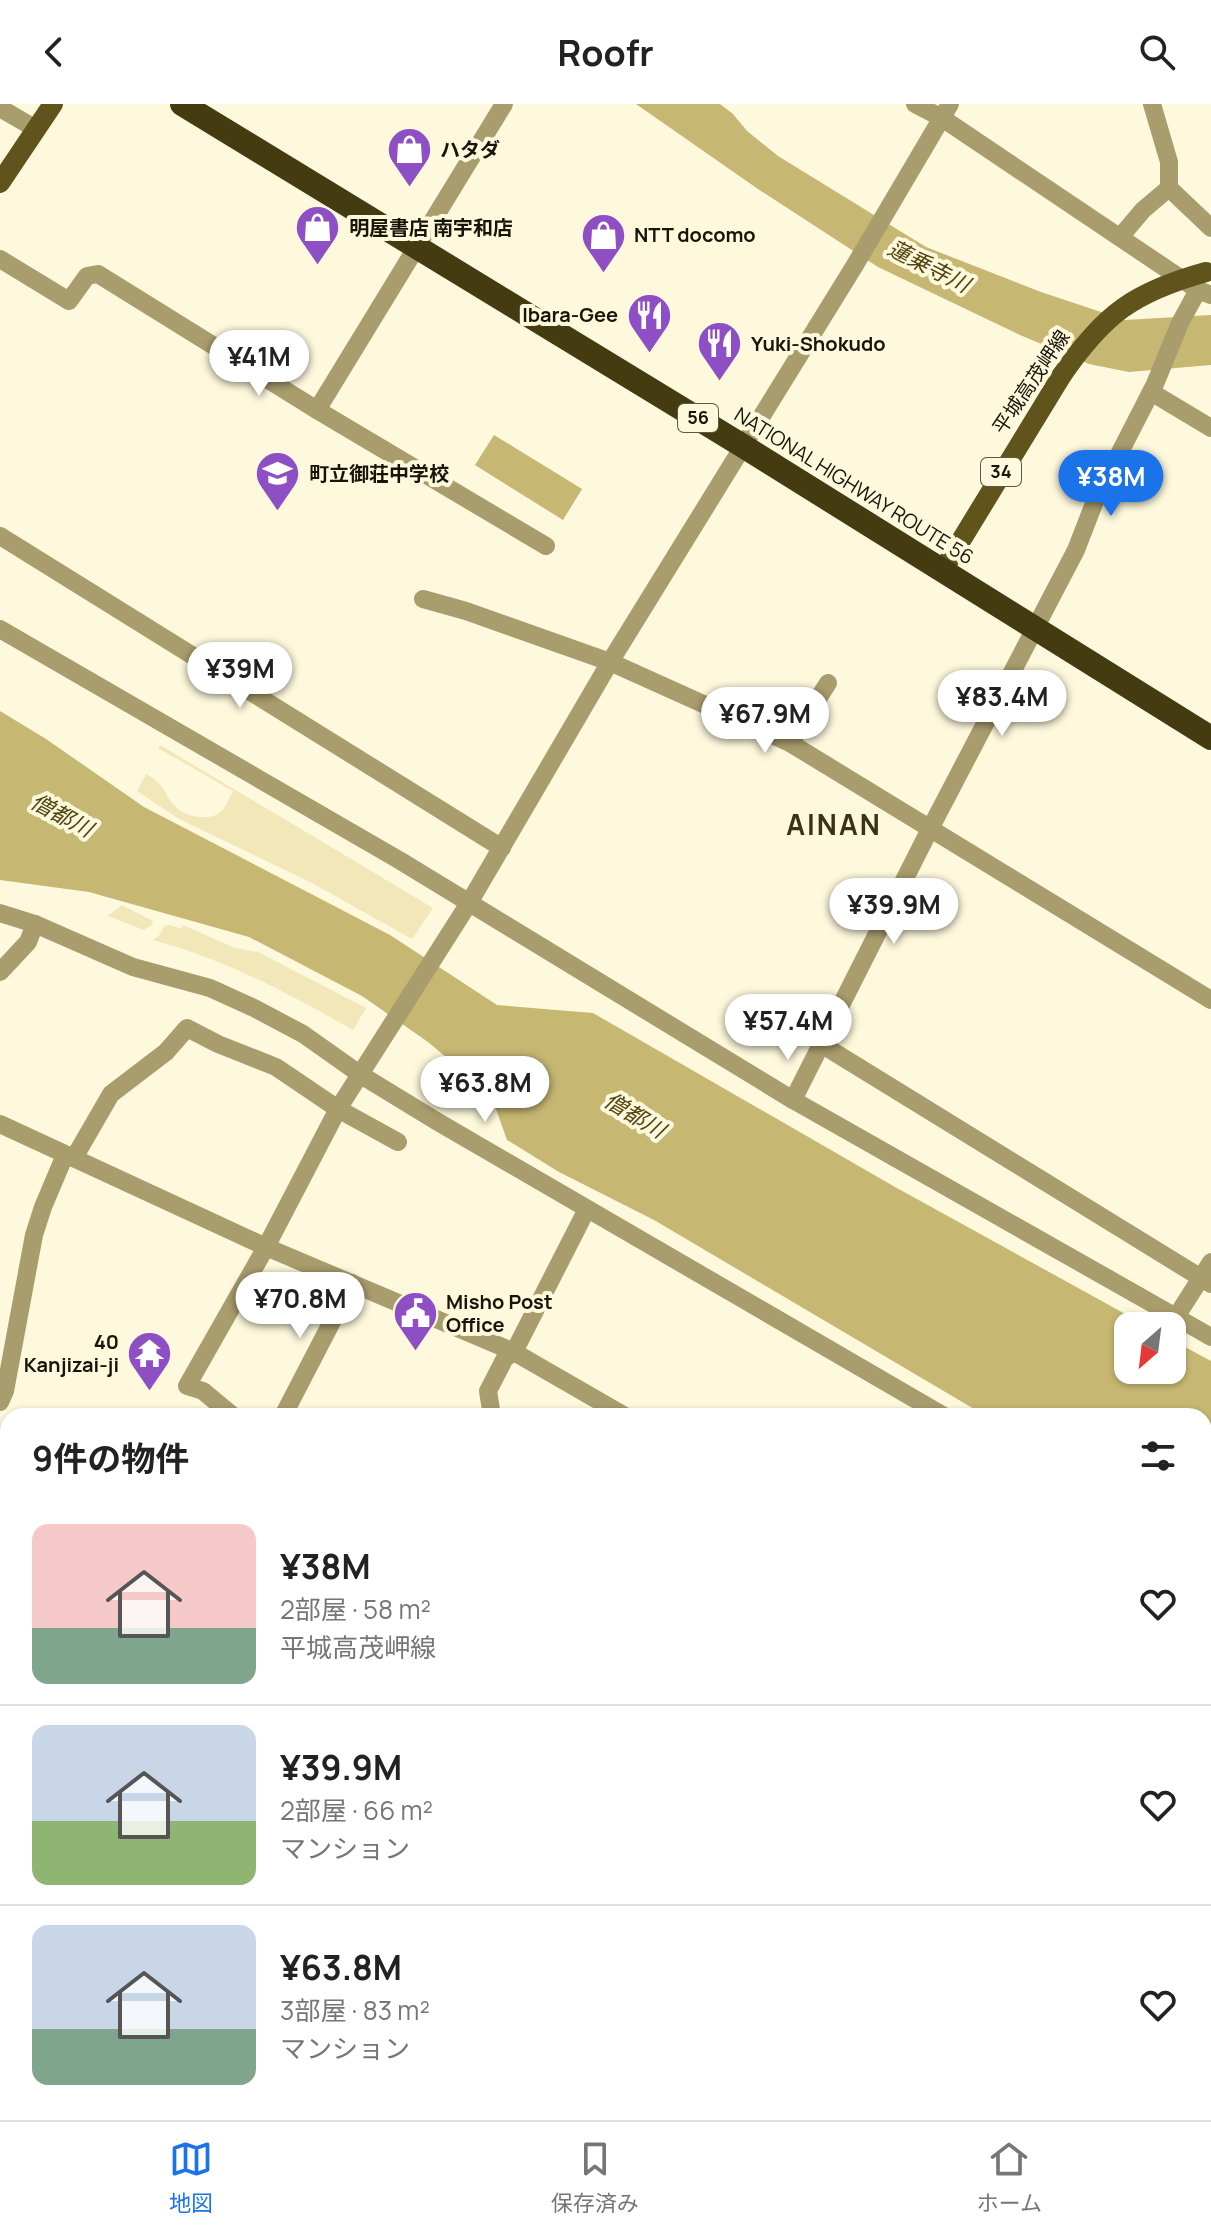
<!DOCTYPE html>
<html lang="ja">
<head>
<meta charset="utf-8">
<style>
  body { margin:0; font-family:Manrope,"Noto Sans JP",sans-serif; background:#f6f6f6; color:#222; height:100vh; display:flex; flex-direction:column; font-size:30px; white-space:nowrap }
  * { box-sizing:border-box; margin:0 }
  p { font-size:26px; color:#767676 }
  .icon { flex:none; width:44px; height:44px; fill:none; stroke:currentColor; stroke-width:2; stroke-linecap:round; stroke-linejoin:round }
  .map { position:relative; flex:1; overflow:hidden }
  .side { position:absolute; left:0px; top:1304px; width:1212px; height:712px; display:flex; flex-direction:column; background:#fff; border-radius:24px 24px 0 0; box-shadow:0 2px 6px #0004 }
  .side>* { flex:none }
  .needle { width:52px; rotate:208deg }
  .controls { position:absolute; left:1114px; top:1208px; display:grid; gap:16px }
  .controls a { display:grid; place-items:center; width:72px; height:72px; border-radius:16px; background:#fff; box-shadow:0 2px 6px #0004; font-size:40px }
  .price { position:absolute; translate:-50% -68px; padding:0 18px; border-radius:28px; background:#fff; color:#222; font-size:26px; line-height:52px; filter:drop-shadow(0 2px 4px #0008) }
  .price::after { content:''; position:absolute; left:50%; top:48px; width:24px; height:18px; margin-left:-12px; background:inherit; clip-path:polygon(0 0,100% 0,50% 100%) }
  .price.active { background:#1a73e8; color:#fff }
  ul { padding:0; list-style:none }
  li { display:flex; align-items:center; gap:24px; height:200px; padding:0 32px }
  li+li { border-top:2px solid #e0e0e0 }
  li span { display:grid; place-items:center; flex:none; width:224px; height:160px; border-radius:16px; color:#555 }
  li>.icon { margin-inline-start:auto }
  span .icon { width:96px; height:96px; fill:#fffc; stroke-width:1 }
  li b { font-size:34px }
  h2 { display:flex; justify-content:space-between; align-items:center; height:96px; padding:0 32px; font-size:34px }
  header { display:flex; justify-content:space-between; align-items:center; height:104px; padding:0 32px; background:#fff; font-size:36px; font-weight:700 }
  .dock { display:flex; justify-content:space-around; align-items:center; height:112px; border-top:2px solid #e0e0e0; background:#fff; font-size:22px; color:#767676 }
  .dock a { display:grid; justify-items:center; gap:4px }
  .dock .active { color:#1a73e8 }
  .map>svg:first-child { display:block }
  .green { fill:#f2e7b9 }
  .water { fill:#c6b773 }
  .lines { fill:none; stroke-linecap:round; stroke-linejoin:round }
  .minor { stroke:#a99d6d; stroke-width:18 }
  .major { stroke:#60531c; stroke-width:20 }
  .highway { stroke:#443b11; stroke-width:24 }
  .major-bridge { stroke:#60531c; stroke-width:20 }
  .labels { text-anchor:middle; stroke-width:8; stroke-linejoin:round; paint-order:stroke }
  .shield { fill:#fef8dd; stroke:#5c5848; stroke-width:2 }
  .shield-label { font-size:18px; font-weight:bold; fill:#171408 }
  .poi-label { font-size:20px; font-weight:bold; fill:#171408; stroke:#fef8dd; text-anchor:start }
  .street-label { font-size:20px; fill:#171408; stroke:#fef8dd }
  .water-label { font-size:22px; font-style:italic; fill:#504510; stroke:#fef8dd }
  .district-label { font-size:28px; font-weight:bold; letter-spacing:2px; fill:#393317; stroke:#fef8dd }
</style>
</head>
<body>
<header><svg class="icon" aria-label="back" viewBox="0 0 24 24"><path d="M15 5l-7 7 7 7"/></svg>Roofr<svg class="icon" aria-label="search" viewBox="0 0 24 24"><circle cx="10" cy="10" r="6"/><path d="M15 15l6 6"/></svg></header>
<div class="map">
<svg width="1211" height="2016" viewBox="0 0 1211 2016">
  <rect width="100%" height="100%" fill="#fef8dd"/>
  <g class="green">
    <path d="M 160,641 L 433,804 L 412,835 L 312,779 L 179,715 L 137,687 L 146,670 C 168,682 162,689 176,703 C 185,713 209,717 219,709 C 226,704 229,694 233,687 L 158,644 Z"/>
    <polygon points="122,801 153,817 152,821 144,826 108,812"/>
    <path d="M 170,821 L 181,825 L 183,821 L 235,844 L 258,848 L 366,904 L 353,926 C 288,889 225,855 152,836 L 158,833 L 165,822 Z"/>
  </g>
  <g class="water">
    <polygon points="636,0 720,0 733,10 747,27 778,52 926,143 1041,188 1125,216 1211,211 1211,261 1129,268 1089,260 1020,231 878,163 758,85"/>
    <polygon points="494,331 582,385 563,416 475,361"/>
    <polygon points="0,607 46,635 144,703 390,831 497,901 593,909 895,1083 1147,1222 1128,1222 1128,1266 1172,1266 1172,1236 1211,1257 1211,1467 1204,1461 1204,1312 986,1312 654,1116 559,1068 507,1036 491,991 428,938 362,892 249,833 89,788 0,776"/>
  </g>
  <g class="lines">
    <g class="minor">
      <polyline points="915,0 942,14 1198,186 1211,191"/>
      <polyline points="0,4 36,25"/>
      <polyline points="1169,84 1211,124"/>
      <polyline points="1121,132 1143,106 1169,84 1169,58 1152,0"/>
      <polyline points="0,155 69,197 87,172 98,170 317,306 546,442"/>
      <polyline points="1151,288 1211,324"/>
      <polyline points="317,306 504,0"/>
      <polyline points="0,432 502,744"/>
      <polyline points="423,495 466,507 610,558 790,639 1211,896"/>
      <polyline points="0,525 399,756 793,996 1176,1213 1211,1158"/>
      <polyline points="790,639 828,579"/>
      <polyline points="0,809 35,820 133,863 210,884 254,904 303,930 361,971 438,1018 944,1312"/>
      <polyline points="0,868 28,838 35,820"/>
      <polyline points="821,940 1211,1180"/>
      <polyline points="793,996 930,725 1076,446 1095,397 1155,280 1180,219 1198,186"/>
      <polyline points="0,1020 266,1143 514,1248 625,1312"/>
      <polyline points="74,1054 111,990 166,948 187,924 218,940 276,963 338,1005 398,1038"/>
      <polyline points="1176,1213 1211,1233"/>
      <polyline points="0,1298 5,1287 34,1131 43,1103 65,1051"/>
      <polyline points="233,1312 203,1287 187,1282 266,1143 338,1005 469,799 610,558 855,161 950,0"/>
      <polyline points="283,1312 352,1179"/>
      <polyline points="492,1312 488,1287 505,1254 514,1248 587,1105"/>
      <polyline points="1204,1487 1211,1494"/>
      <polyline points="1204,1522 1211,1528"/>
      <polyline points="0,1835 8,1834"/>
      <polyline points="508,2008 518,2016"/>
      <polyline points="962,2008 964,2016"/>
      <polyline points="420,2016 437,2008"/>
      <polyline points="612,2016 627,2008"/>
      <polyline points="1077,2016 1082,2008"/>
    </g>
    <g class="major">
      <polyline points="0,79 53,0"/>
      <polyline points="943,466 1062,271"/>
    </g>
    <g class="highway">
      <polyline points="182,0 743,342 1211,634"/>
      <polyline points="1204,1627 1211,1601"/>
      <polyline points="1204,1761 1211,1784"/>
    </g>
    <path class="major-bridge" d="M 1062,271 C 1104,210 1134,188 1206,168"/>
  </g>
  <defs>
    <symbol id="shop-pin" viewBox="-11 -11 22 30"><path d="M0 17L-7.5 6A9.5 9.5 0 1 1 7.5 6Z" fill="#8e4ec4" stroke="#fef8dd"/><path d="M-5-2.5h2.3a2.7 3.5 0 0 1 5.4 0H5L5.5 6h-11ZM-1.5-2.5h3a1.5 2.3 0 0 0-3 0Z" fill="#fff"/></symbol>
    <symbol id="restaurant-pin" viewBox="-11 -11 22 30"><path d="M0 17L-7.5 6A9.5 9.5 0 1 1 7.5 6Z" fill="#8e4ec4" stroke="#fef8dd"/><path d="M-5-6h1v4h1v-4h1v4h1v-4h1v5L-1.5 .5V6h-2V.5L-5-1ZM5-6V6H3V1.5H1.5Q1.5-4 5-6Z" fill="#fff"/></symbol>
    <symbol id="school-pin" viewBox="-11 -11 22 30"><path d="M0 17L-7.5 6A9.5 9.5 0 1 1 7.5 6Z" fill="#8e4ec4" stroke="#fef8dd"/><path d="M0-5L7-2L0 1L-7-2ZM-4 1L0 2.5L4 1V4Q0 6-4 4Z" fill="#fff"/></symbol>
    <symbol id="civic-pin" viewBox="-11 -11 22 30"><path d="M0 17L-7.5 6A9.5 9.5 0 1 1 7.5 6Z" fill="#8e4ec4" stroke="#fef8dd"/><path d="M-.6-6.5H3V-4.5H.6V-3L4-1V1h2V6H-6V1h2V-1L-.6-3ZM-1.2 2.5V6h2.4V2.5Z" fill="#fff"/></symbol>
    <symbol id="temple-pin" viewBox="-11 -11 22 30"><path d="M0 17L-7.5 6A9.5 9.5 0 1 1 7.5 6Z" fill="#8e4ec4" stroke="#fef8dd"/><path d="M0-6L5-2H3V0L6.5 2.5H4V6H1.5V3h-3V6H-4V2.5H-6.5L-3 0V-2H-5Z" fill="#fff"/></symbol>
  </defs>
  <g fill-rule="evenodd">
    <use href="#shop-pin" x="384" y="20" width="51" height="69"/>
    <use href="#shop-pin" x="292" y="98" width="51" height="69"/>
    <use href="#shop-pin" x="578" y="106" width="51" height="69"/>
    <use href="#restaurant-pin" x="624" y="186" width="51" height="69"/>
    <use href="#restaurant-pin" x="694" y="214" width="51" height="69"/>
    <use href="#school-pin" x="252" y="344" width="51" height="69"/>
    <use href="#civic-pin" x="390" y="1184" width="51" height="69"/>
    <use href="#temple-pin" x="124" y="1224" width="51" height="69"/>
  </g>
  <g class="labels">
    <g class="shield">
      <rect x="678" y="300" width="40" height="28" rx="6"/>
      <rect x="981" y="354" width="40" height="28" rx="6"/>
    </g>
    <g class="shield-label">
      <text x="698" y="320">56</text>
      <text x="1001" y="374">34</text>
    </g>
    <g class="poi-label">
      <text x="440" y="53">ハタダ</text>
      <text x="349" y="131">明屋書店 南宇和店</text>
      <text x="634" y="138">NTT docomo</text>
      <text x="618" y="218" text-anchor="end">Ibara-Gee</text>
      <text x="751" y="247">Yuki-Shokudo</text>
      <text x="309" y="377">町立御荘中学校</text>
      <text x="446" y="1205">Misho Post<tspan x="446" dy="23">Office</tspan></text>
      <text x="119" y="1245" text-anchor="end">40<tspan x="119" dy="23">Kanjizai-ji</tspan></text>
    </g>
    <g class="street-label">
      <text transform="translate(1031 278) rotate(-56)" y="7">平城高茂岬線</text>
      <text transform="translate(854 382) rotate(32)" y="7">NATIONAL HIGHWAY ROUTE 56</text>
    </g>
    <g class="water-label">
      <text transform="translate(929 162) rotate(27)" y="8">蓮乗寺川</text>
      <text transform="translate(62 711) rotate(28)" y="8">僧都川</text>
      <text transform="translate(635 1011) rotate(31)" y="8">僧都川</text>
    </g>
    <g class="district-label">
      <text x="834" y="731">AINAN</text>
    </g>
  </g>
</svg>
<div class="controls">
<a><svg class="needle" viewBox="-14 -14 28 28"><path d="M0-13l5 13h-10z" fill="#e53935"/><path d="M0 13l5-13h-10z" fill="#767676"/></svg></a>
</div>
<b class="price" style="left:259px;top:294px">¥41M</b>
<b class="price active" style="left:1111px;top:414px">¥38M</b>
<b class="price" style="left:240px;top:606px">¥39M</b>
<b class="price" style="left:1002px;top:634px">¥83.4M</b>
<b class="price" style="left:765px;top:651px">¥67.9M</b>
<b class="price" style="left:894px;top:842px">¥39.9M</b>
<b class="price" style="left:788px;top:958px">¥57.4M</b>
<b class="price" style="left:485px;top:1020px">¥63.8M</b>
<b class="price" style="left:300px;top:1236px">¥70.8M</b>
<section class="side">
<h2>9件の物件<svg class="icon" aria-label="filters" viewBox="0 0 24 24"><path d="M4 7h16M4 17h16"/><circle cx="9" cy="7" r="2"/><circle cx="15" cy="17" r="2"/></svg></h2>
<ul>
<li><span style="background:linear-gradient(#f6c9c9 65%,#7fa58c 0)"><svg class="icon" aria-label="home" viewBox="0 0 24 24"><path d="M3 11l9-7 9 7M6 9v11h12V9"/></svg></span><div><b>¥38M</b><p>2部屋 · 58 m²</p><p>平城高茂岬線</p></div><svg class="icon" aria-label="heart" viewBox="0 0 24 24"><path d="M12 20l-8-8c-3-5 5-10 8-4 3-6 11-1 8 4z"/></svg></li>
<li><span style="background:linear-gradient(#c9d6e8 60%,#8fb573 0)"><svg class="icon" aria-label="home" viewBox="0 0 24 24"><path d="M3 11l9-7 9 7M6 9v11h12V9"/></svg></span><div><b>¥39.9M</b><p>2部屋 · 66 m²</p><p>マンション</p></div><svg class="icon" aria-label="heart" viewBox="0 0 24 24"><path d="M12 20l-8-8c-3-5 5-10 8-4 3-6 11-1 8 4z"/></svg></li>
<li><span style="background:linear-gradient(#c9d6e8 65%,#7fa58c 0)"><svg class="icon" aria-label="home" viewBox="0 0 24 24"><path d="M3 11l9-7 9 7M6 9v11h12V9"/></svg></span><div><b>¥63.8M</b><p>3部屋 · 83 m²</p><p>マンション</p></div><svg class="icon" aria-label="heart" viewBox="0 0 24 24"><path d="M12 20l-8-8c-3-5 5-10 8-4 3-6 11-1 8 4z"/></svg></li>
</ul>
</section>
</div>
<nav class="dock">
<a class="active"><svg class="icon" aria-label="map" viewBox="0 0 24 24"><path d="M3 6l6-2 6 2 6-2v14l-6 2-6-2-6 2zM9 4v14M15 6v14"/></svg>地図</a>
<a><svg class="icon" aria-label="saved" viewBox="0 0 24 24"><path d="M7 4h10v16l-5-4-5 4z"/></svg>保存済み</a>
<a><svg class="icon" aria-label="home" viewBox="0 0 24 24"><path d="M3 11l9-7 9 7M6 9v11h12V9"/></svg>ホーム</a>
</nav>
</body>
</html>
